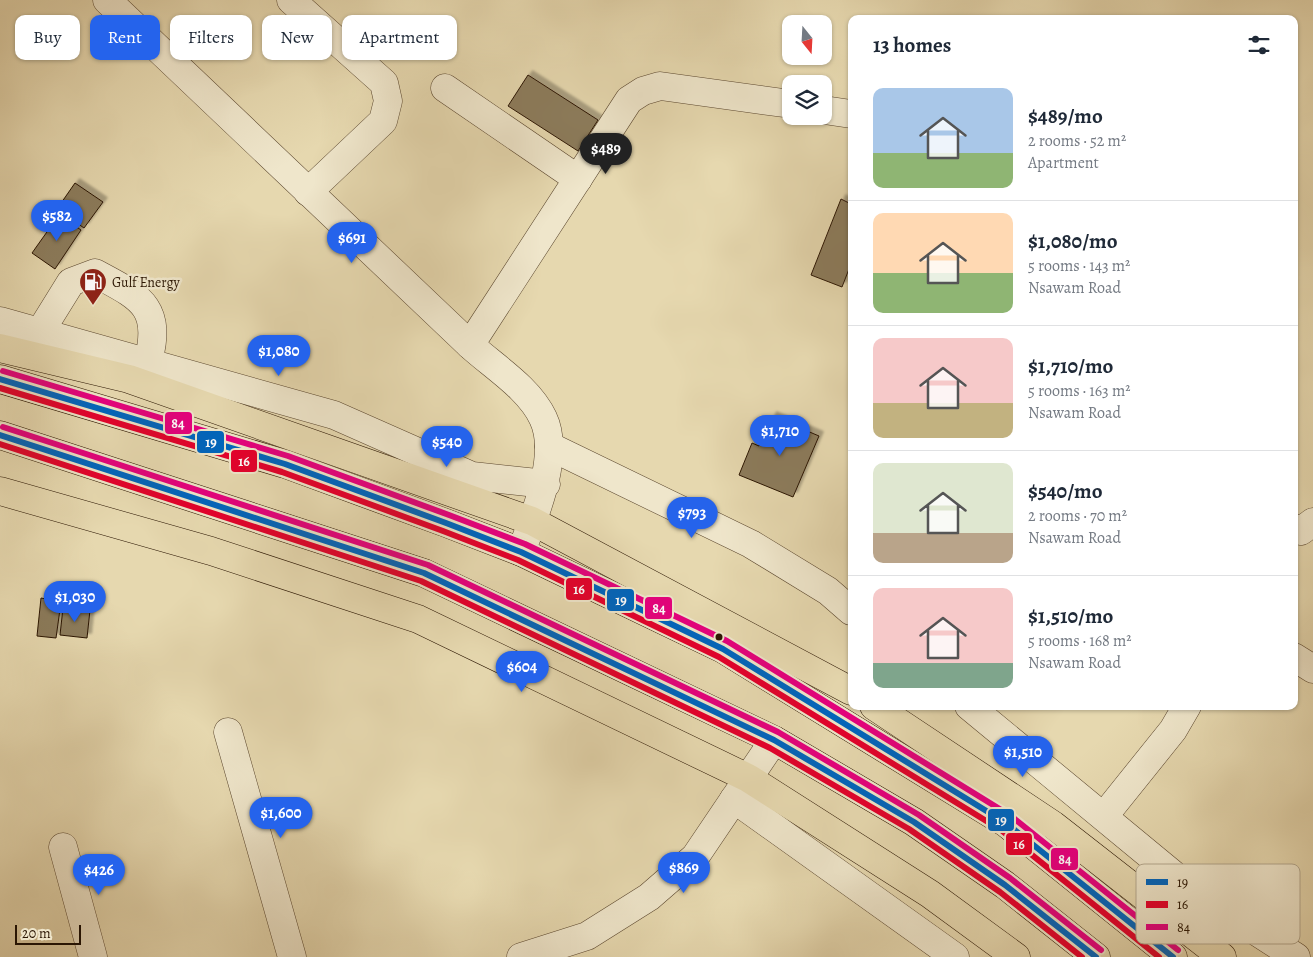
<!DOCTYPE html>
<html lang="en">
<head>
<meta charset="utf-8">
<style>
  body { margin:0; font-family:Alegreya,serif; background:#f2f2f3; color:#1f2937; height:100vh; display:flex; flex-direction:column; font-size:19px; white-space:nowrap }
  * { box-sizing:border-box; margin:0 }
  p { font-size:16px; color:#747a83 }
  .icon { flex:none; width:28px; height:28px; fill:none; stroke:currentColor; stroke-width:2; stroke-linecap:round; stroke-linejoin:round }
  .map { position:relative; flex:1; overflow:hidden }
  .panel { position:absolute; left:848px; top:15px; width:450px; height:695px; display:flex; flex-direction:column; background:#fff; border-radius:10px; box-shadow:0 1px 4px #0004 }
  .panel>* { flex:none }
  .banner { position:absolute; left:15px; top:15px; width:475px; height:45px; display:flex; gap:10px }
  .needle { width:32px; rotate:162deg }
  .fabs { position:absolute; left:782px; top:15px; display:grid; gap:10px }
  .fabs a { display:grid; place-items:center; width:50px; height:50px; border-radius:10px; background:#fff; box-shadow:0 1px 4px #0004; font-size:25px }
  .scale { position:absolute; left:15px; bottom:12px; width:66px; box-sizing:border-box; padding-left:5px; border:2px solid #2b1603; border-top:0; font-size:14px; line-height:18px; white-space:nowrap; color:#2b1603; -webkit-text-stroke:4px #efe6cb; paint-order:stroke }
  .price { position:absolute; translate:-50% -42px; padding:0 11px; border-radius:18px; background:#2563eb; color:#fff; font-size:16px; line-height:32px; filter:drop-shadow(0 1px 2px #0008) }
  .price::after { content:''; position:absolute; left:50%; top:30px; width:15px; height:11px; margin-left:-8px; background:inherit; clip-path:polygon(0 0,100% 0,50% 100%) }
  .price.selected { background:#222; color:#fff }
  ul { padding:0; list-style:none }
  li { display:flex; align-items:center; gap:15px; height:125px; padding:0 25px }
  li+li { border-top:1px solid #e0e1e3 }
  li span { display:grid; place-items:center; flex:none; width:140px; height:100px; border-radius:10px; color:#555 }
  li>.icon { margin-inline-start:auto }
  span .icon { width:60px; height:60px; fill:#fffc; stroke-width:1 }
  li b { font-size:21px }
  h2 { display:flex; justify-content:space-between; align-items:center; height:60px; padding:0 25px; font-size:21px }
  .tag { padding:0 18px; border-radius:10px; background:#fff; box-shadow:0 1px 4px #0004; font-size:18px; line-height:45px }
  .tag.selected { background:#2563eb; color:#fff }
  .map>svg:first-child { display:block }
  .building { fill:#8c7b5c; stroke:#2b1603; filter:url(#shadow) }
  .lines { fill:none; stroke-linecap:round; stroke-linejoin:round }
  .minor-casing { stroke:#5a462e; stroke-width:29 }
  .major-casing { stroke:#2b1603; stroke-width:29 }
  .highway-casing { stroke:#2b1603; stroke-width:29 }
  .minor { stroke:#efe6cb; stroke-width:28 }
  .major { stroke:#e6d8af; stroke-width:28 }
  .highway { stroke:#e6d8af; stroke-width:28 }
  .bus-1-casing { stroke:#efe6cb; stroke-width:10 }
  .bus-2-casing { stroke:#efe6cb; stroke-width:10 }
  .bus-3-casing { stroke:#efe6cb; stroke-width:10 }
  .bus-1 { stroke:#0065bd; stroke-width:6 }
  .bus-2 { stroke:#e4002b; stroke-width:6 }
  .bus-3 { stroke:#e5007d; stroke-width:6 }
  .bus-dot { fill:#2b1603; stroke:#efe6cb; stroke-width:2 }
  .labels { text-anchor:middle; stroke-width:5; stroke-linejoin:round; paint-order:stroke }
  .poi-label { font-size:14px; fill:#2b1603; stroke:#efe6cb; text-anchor:start }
  .key { fill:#efe6cb; stroke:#b4a88f; stroke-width:1 }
  .key-label { font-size:14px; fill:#2b1603 }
  .line-badge { stroke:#efe6cb; stroke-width:2 }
  .badge-label { font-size:14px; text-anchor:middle; font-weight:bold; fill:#fff }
</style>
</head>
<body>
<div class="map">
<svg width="1313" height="957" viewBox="0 0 1313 957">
  <defs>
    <filter id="shadow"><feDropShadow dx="4.5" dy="-4.5" stdDeviation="1" flood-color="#0004"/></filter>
  </defs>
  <rect width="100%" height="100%" fill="#e6d8af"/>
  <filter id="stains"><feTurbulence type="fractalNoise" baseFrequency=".004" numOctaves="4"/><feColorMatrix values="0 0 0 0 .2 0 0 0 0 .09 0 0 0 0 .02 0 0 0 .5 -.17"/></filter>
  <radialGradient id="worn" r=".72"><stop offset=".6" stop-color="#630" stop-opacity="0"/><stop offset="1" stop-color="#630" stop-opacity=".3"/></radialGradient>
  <g class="building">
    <polygon points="528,75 598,120 578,151 508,106"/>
    <polygon points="75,183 103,202 84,228 57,209"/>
    <polygon points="841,199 851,204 851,270 849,269 842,287 811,275"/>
    <polygon points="59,215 81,230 55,269 32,253"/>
    <polygon points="772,416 819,436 793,497 739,475 752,443 759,446"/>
    <polygon points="41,598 61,602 56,638 37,636"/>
    <polygon points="63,608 90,610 87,638 60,635"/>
  </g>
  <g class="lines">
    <defs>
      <g id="minor">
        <path d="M 107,0 L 470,345 C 494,367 529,388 543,418 C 561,455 534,517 521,552"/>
        <polyline points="291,0 384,83 388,101 383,121 308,192"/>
        <polyline points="445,88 578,179"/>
        <polyline points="824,110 851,114"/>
        <polyline points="0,321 334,415 472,476 546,484"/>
        <path d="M 40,332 L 71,282 L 95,273 C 139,297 163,305 148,362"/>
        <polyline points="470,345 629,100 643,91 660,86 791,104"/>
        <polyline points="549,446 751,544 828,591 851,611"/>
        <polyline points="1294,528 1301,531 1313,522"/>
        <polyline points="1294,657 1313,669"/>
        <polyline points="969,706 1175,876 1217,906 1296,957"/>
        <polyline points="228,732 292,957"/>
        <polyline points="734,799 955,957"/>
        <polyline points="1104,816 1173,730 1187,706"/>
        <polyline points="63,847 93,957"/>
        <polyline points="521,957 587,936 649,897 695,857 774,740"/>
      </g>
      <g id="major">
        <polyline points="0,348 129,379 532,521 851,691"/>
        <polyline points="0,491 211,551 418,619 748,778 930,894 1016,957"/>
        <polyline points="874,706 1053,825 1222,957"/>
      </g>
      <g id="highway">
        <polyline points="0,379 285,464 446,523 521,552 723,649 1006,823 1173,957"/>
        <polyline points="0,435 424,573 774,740 914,822 1005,885 1096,957"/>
      </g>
    </defs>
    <use href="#minor" class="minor-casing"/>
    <use href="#major" class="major-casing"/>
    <use href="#highway" class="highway-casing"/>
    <use href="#minor" class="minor"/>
    <use href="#major" class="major"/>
    <use href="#highway" class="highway"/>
    <defs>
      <g id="bus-1">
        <polyline points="0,379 285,464 446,523 521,552 723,649 1006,823 1173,957"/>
        <polyline points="0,435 424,573 774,740 914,822 1005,885 1096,957"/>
      </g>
      <g id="bus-2">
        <polyline points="0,388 282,472 443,531 518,560 719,657 1001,830 1159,957"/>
        <polyline points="0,444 421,581 770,748 909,829 1000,892 1082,957"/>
      </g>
      <g id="bus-3">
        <polyline points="3,371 288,456 449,515 525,544 727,641 1011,816 1178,950"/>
        <polyline points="3,427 428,565 778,732 919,815 1010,878 1101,950"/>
      </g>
    </defs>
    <use href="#bus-1" class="bus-1-casing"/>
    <use href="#bus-2" class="bus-2-casing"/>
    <use href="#bus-3" class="bus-3-casing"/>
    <use href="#bus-1" class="bus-1"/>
    <use href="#bus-2" class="bus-2"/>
    <use href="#bus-3" class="bus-3"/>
  </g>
  <defs>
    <symbol id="fuel-pin" viewBox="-11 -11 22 30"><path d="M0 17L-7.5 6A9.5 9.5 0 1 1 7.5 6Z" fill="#8f2418" stroke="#efe6cb"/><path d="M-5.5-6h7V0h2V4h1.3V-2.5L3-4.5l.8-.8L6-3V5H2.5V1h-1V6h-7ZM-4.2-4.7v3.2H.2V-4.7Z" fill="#fff"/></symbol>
  </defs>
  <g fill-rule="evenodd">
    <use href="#fuel-pin" x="77" y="266" width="32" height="43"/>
  </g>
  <circle class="bus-dot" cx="719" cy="637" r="4.5"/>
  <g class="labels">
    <g class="poi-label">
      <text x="112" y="287">Gulf Energy</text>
    </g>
  </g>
  <rect x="1136" y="864" width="164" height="80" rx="8" class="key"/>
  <rect x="1146" y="879" width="22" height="6" fill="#0065bd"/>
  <rect x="1146" y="901" width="22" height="7" fill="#e4002b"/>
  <rect x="1146" y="924" width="22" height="6" fill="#e5007d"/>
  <g class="key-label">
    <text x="1177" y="887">19</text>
    <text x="1177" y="909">16</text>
    <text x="1177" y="932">84</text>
  </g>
  <g class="line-badge">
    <rect x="164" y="411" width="29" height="24" rx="5" fill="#e5007d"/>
    <rect x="196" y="430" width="29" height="24" rx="5" fill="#0065bd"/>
    <rect x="230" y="449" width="28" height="24" rx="5" fill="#e4002b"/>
    <rect x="565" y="577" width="28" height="24" rx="5" fill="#e4002b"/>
    <rect x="606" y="588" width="29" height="24" rx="5" fill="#0065bd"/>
    <rect x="644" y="596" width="29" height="24" rx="5" fill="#e5007d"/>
    <rect x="987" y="808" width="28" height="24" rx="5" fill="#0065bd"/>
    <rect x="1005" y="832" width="28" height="24" rx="5" fill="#e4002b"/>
    <rect x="1050" y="847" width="29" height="24" rx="5" fill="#e5007d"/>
  </g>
  <g class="badge-label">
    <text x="178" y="428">84</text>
    <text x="211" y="447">19</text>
    <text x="244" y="466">16</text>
    <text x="579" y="594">16</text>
    <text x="621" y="605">19</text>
    <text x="659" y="613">84</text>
    <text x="1001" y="825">19</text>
    <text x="1019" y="849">16</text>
    <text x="1065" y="864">84</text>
  </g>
  <rect width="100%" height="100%" filter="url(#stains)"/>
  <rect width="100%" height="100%" fill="url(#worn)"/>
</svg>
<div class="fabs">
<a><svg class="needle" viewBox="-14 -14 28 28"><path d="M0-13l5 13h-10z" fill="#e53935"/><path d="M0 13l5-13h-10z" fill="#747a83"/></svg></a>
<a><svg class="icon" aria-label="layers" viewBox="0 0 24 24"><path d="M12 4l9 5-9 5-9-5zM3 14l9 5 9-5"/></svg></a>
</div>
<div class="scale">20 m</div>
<b class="price selected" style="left:606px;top:175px">$489</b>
<b class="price" style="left:57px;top:242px">$582</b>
<b class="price" style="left:352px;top:264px">$691</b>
<b class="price" style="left:279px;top:377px">$1,080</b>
<b class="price" style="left:780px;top:457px">$1,710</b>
<b class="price" style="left:447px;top:468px">$540</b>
<b class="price" style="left:692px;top:539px">$793</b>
<b class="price" style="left:75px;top:623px">$1,030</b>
<b class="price" style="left:522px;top:693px">$604</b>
<b class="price" style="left:1023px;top:778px">$1,510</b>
<b class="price" style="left:281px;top:839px">$1,600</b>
<b class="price" style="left:684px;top:894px">$869</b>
<b class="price" style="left:99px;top:896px">$426</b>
<div class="banner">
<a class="tag">Buy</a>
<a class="tag selected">Rent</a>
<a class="tag">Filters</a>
<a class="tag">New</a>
<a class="tag">Apartment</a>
</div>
<section class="panel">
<h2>13 homes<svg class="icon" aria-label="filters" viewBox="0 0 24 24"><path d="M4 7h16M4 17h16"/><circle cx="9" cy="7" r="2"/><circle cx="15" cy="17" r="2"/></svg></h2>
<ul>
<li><span style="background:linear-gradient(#a9c7e8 65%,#8fb573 0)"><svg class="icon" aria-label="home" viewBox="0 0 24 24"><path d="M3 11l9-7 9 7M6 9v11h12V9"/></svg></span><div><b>$489/mo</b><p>2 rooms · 52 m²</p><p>Apartment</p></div></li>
<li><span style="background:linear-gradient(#ffd9b3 60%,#8fb573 0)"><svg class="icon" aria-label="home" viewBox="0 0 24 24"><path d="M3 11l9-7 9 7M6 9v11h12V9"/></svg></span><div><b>$1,080/mo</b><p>5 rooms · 143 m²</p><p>Nsawam Road</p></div></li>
<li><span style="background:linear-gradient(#f6c9c9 65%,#c2b280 0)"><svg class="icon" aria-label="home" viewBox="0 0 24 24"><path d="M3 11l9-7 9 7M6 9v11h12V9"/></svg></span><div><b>$1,710/mo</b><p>5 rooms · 163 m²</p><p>Nsawam Road</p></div></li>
<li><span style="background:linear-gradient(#dfe7d0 70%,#b9a48a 0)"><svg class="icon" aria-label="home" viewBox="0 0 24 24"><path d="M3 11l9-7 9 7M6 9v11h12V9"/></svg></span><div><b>$540/mo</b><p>2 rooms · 70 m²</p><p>Nsawam Road</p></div></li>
<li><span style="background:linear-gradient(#f6c9c9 75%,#7fa58c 0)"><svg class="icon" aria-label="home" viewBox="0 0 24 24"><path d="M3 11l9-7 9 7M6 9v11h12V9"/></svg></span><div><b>$1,510/mo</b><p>5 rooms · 168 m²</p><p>Nsawam Road</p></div></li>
</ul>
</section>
</div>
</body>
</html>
